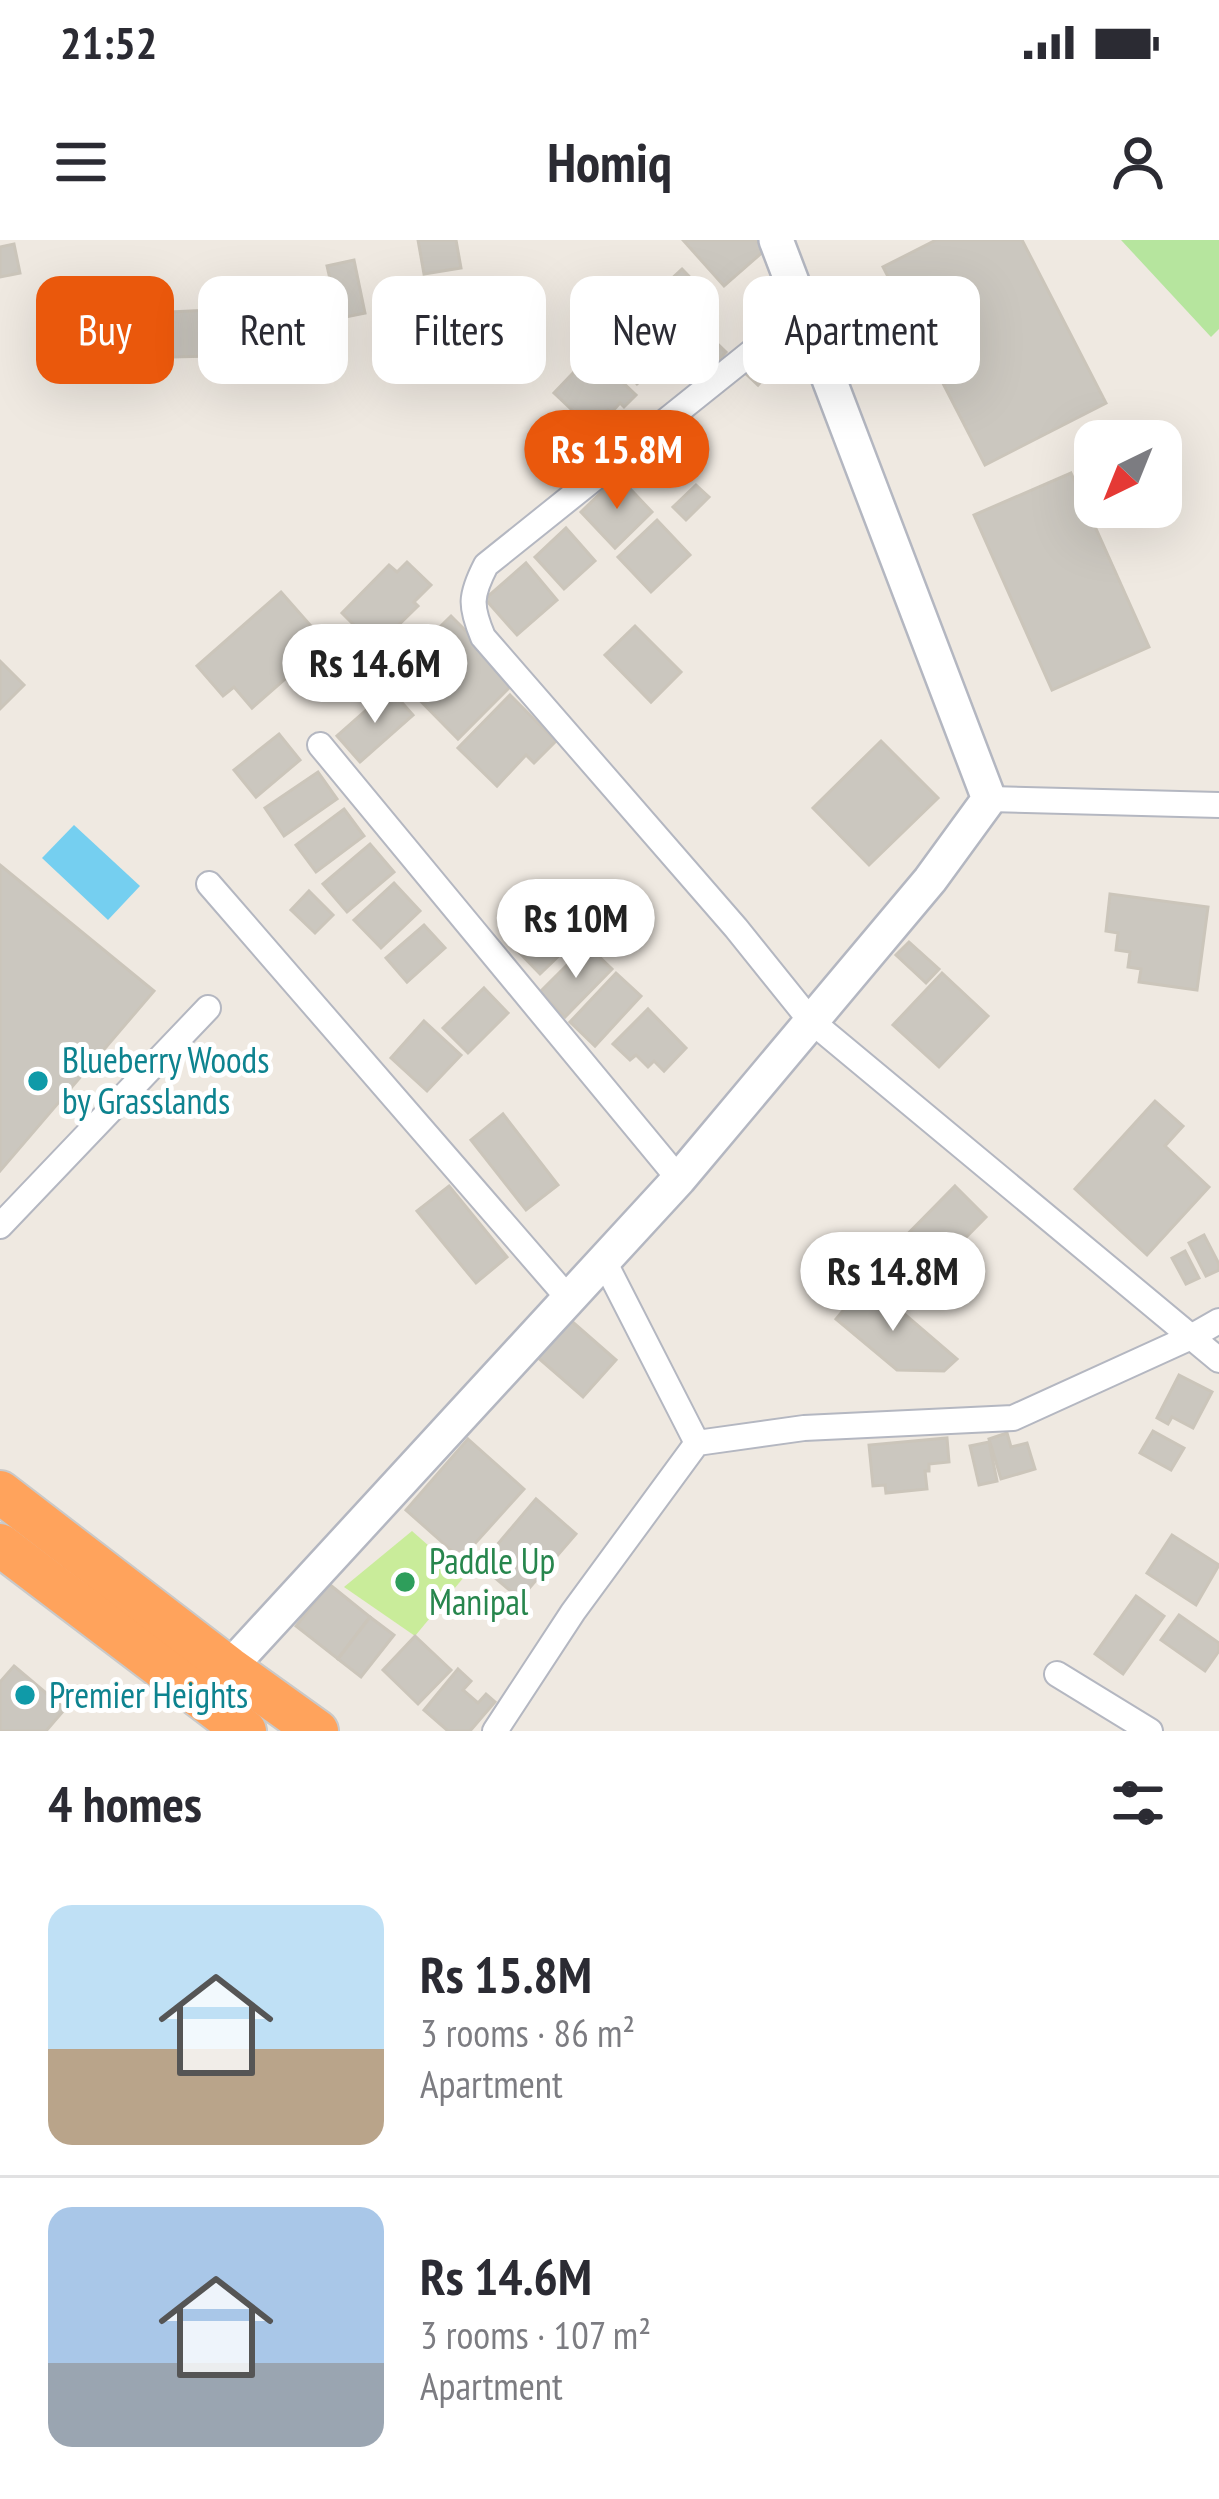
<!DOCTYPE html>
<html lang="en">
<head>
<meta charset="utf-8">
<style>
  body { margin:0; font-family:"PT Sans Narrow",sans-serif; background:#f7f7f7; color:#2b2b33; height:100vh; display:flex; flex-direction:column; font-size:45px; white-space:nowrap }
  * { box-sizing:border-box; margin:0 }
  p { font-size:39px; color:#7c7c81 }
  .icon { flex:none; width:66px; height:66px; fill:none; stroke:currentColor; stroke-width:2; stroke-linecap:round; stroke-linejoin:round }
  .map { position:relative; height:1491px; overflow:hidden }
  .sheet { display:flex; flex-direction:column; background:#fff; flex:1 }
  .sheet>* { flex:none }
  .banner { position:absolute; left:36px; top:36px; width:1149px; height:108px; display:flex; gap:24px }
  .needle { width:78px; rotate:223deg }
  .controls { position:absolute; left:1074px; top:180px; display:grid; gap:24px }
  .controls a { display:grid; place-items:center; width:108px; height:108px; border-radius:24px; background:#fff; box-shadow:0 12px 48px #0002; font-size:60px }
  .price { position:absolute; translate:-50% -102px; padding:0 27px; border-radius:42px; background:#fff; color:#222; font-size:39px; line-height:78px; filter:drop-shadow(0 3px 6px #0008) }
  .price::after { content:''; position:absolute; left:50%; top:72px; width:36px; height:27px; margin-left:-18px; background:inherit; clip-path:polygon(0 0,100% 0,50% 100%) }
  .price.active { background:#ea580c; color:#fff }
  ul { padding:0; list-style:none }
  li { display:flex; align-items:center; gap:36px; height:300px; padding:0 48px }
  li+li { border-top:3px solid #e1e1e2 }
  li span { display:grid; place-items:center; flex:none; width:336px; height:240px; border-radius:24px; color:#555 }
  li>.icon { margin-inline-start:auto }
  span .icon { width:144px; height:144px; fill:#fffc; stroke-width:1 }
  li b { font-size:51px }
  h2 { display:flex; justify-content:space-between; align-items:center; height:144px; padding:0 48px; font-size:51px }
  .tag { padding:0 42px; border-radius:24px; background:#fff; box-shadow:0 12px 48px #0002; font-size:42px; line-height:108px }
  .tag.active { background:#ea580c; color:#fff }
  .status { display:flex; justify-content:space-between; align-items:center; height:84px; padding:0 60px; background:#fff; direction:ltr }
  .status svg { height:33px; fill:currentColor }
  header { display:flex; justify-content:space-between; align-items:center; height:156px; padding:0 48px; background:#fff; font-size:54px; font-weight:700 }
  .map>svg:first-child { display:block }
  .green { fill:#b6e59e }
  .pitch { fill:#c9ec9a }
  .water { fill:#75cff0 }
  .building { fill:#cbc7bf; stroke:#cbc5ba; stroke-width:3 }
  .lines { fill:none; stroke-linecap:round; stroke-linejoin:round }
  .street-casing { stroke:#b4b7c1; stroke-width:28 }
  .secondary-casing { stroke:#b4b7c1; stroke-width:38 }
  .highway-casing { stroke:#c9c9c9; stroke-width:46 }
  .street { stroke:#fff; stroke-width:24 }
  .secondary { stroke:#fff; stroke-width:33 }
  .highway { stroke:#ffa35c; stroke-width:42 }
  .culture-dot { fill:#0f9aa8; stroke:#fff; stroke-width:4.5 }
  .leisure-dot { fill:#2e9e5b; stroke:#fff; stroke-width:4.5 }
  .labels { text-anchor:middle; stroke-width:10; stroke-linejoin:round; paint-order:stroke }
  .culture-label { font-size:36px; fill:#0d838f; stroke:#fff; text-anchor:start }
  .leisure-label { font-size:36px; fill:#27864d; stroke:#fff; text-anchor:start }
</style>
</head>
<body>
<div class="status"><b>21:52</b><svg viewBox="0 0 49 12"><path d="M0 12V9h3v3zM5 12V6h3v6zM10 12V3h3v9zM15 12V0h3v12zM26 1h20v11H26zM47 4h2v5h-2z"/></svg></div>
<header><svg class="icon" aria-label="menu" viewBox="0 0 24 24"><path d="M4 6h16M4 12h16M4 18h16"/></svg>Homiq<svg class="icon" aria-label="person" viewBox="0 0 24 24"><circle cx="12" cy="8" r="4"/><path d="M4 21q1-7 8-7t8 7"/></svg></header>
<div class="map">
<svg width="1219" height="1491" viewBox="0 0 1219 1491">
  <rect width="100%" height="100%" fill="#efe9e1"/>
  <polygon class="green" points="1121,0 1219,0 1219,89 1211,97"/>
  <polygon class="pitch" points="412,1291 464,1337 415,1396 344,1347"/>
  <polygon class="water" points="74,585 140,646 108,680 42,618"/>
  <g class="building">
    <polygon points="418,0 456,0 461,28 424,34"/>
    <polygon points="683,0 756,0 765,10 724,46"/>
    <polygon points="936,0 1022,0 1106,163 985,225 883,27"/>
    <polygon points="14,4 20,33 0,37 0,7"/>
    <polygon points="354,20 365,73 306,85 304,77 288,80 289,84 281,86 283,99 249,106 241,70 275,63 272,51 330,39 327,26"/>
    <polygon points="682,29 710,58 681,84 674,77 691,61 679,49 663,64 654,55"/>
    <polygon points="210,70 212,116 173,117 171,72"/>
    <polygon points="640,70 648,78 642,84 663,107 669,102 676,109 637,144 602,105"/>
    <polygon points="694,81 726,112 717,122 694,101 686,109 676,100"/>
    <polygon points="773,104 791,121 771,141 766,136 758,145 745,133"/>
    <polygon points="592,113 636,155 624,167 620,163 611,173 608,170 591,188 554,153"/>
    <polygon points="1071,233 1149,407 1052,450 974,275"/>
    <polygon points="618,236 652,272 615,308 581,272"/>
    <polygon points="696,245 709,257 686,280 673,267"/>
    <polygon points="657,280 690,315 651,352 618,317"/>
    <polygon points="566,288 595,321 564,349 535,317"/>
    <polygon points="407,322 431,345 414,362 418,366 376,407 342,373 389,325 397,332"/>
    <polygon points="526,323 557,360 517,395 485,359"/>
    <polygon points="281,352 326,403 252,468 234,447 223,456 197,426"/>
    <polygon points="451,376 516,441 458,499 393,433"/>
    <polygon points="635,386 681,432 651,462 605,415"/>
    <polygon points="0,421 24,445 0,469"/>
    <polygon points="390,449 413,475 360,522 337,496"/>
    <polygon points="510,455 556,501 534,523 526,515 497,546 458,508"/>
    <polygon points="279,494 300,520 256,557 234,530"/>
    <polygon points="881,501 938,558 869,625 813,568"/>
    <polygon points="318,532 337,559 284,596 265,568"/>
    <polygon points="344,569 364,596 316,632 296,605"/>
    <polygon points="370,604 394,632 347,672 323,644"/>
    <polygon points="0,625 154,751 0,931"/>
    <polygon points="394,643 420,671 381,708 354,680"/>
    <polygon points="309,651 333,675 315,693 291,670"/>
    <polygon points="560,651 592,684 540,734 509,702"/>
    <polygon points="1110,654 1208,667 1197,750 1139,742 1141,729 1128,727 1130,712 1116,710 1118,693 1106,691"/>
    <polygon points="424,685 445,708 407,742 386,718"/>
    <polygon points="909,702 939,729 926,743 896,715"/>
    <polygon points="587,705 612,729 565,777 540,752"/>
    <polygon points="616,733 641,756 595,806 570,782"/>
    <polygon points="942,733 988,776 939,827 893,785"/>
    <polygon points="484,748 508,773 468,813 443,788"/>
    <polygon points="648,769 686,808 664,831 654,821 648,827 636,815 630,820 613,804"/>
    <polygon points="424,781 461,815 427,851 391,818"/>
    <polygon points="1155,861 1183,886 1165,906 1209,947 1147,1015 1075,949"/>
    <polygon points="503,874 558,945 526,970 471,900"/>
    <polygon points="449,946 507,1017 476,1043 417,971"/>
    <polygon points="955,946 986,977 915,1049 884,1018"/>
    <polygon points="1204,995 1219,1024 1219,1030 1206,1036 1189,1003"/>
    <polygon points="1185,1011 1199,1038 1186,1044 1172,1018"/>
    <polygon points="867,1042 957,1119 944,1131 897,1130 836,1079"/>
    <polygon points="568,1078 616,1120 583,1157 535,1115"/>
    <polygon points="1179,1135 1212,1152 1193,1188 1172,1177 1168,1184 1157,1178"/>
    <polygon points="1153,1191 1184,1208 1171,1230 1140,1213"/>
    <polygon points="1007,1193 1011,1207 1027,1203 1035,1229 1001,1239 989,1199"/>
    <polygon points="947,1198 949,1222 929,1224 929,1231 925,1231 927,1249 886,1253 885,1245 873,1246 869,1205"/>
    <polygon points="468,1199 524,1249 461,1319 406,1270"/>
    <polygon points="989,1202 997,1241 979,1245 970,1206"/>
    <polygon points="536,1259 576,1294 520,1359 480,1325"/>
    <polygon points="1172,1295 1219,1325 1196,1365 1147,1333"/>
    <polygon points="329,1344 370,1377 338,1419 296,1386"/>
    <polygon points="1136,1356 1164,1376 1123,1434 1095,1414"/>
    <polygon points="1179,1375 1219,1403 1219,1411 1205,1431 1161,1400"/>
    <polygon points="370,1377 394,1395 361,1437 338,1419"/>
    <polygon points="415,1396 451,1430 418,1464 383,1430"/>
    <polygon points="14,1426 65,1469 46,1491 0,1491 0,1442"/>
    <polygon points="458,1429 471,1441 463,1450 478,1463 486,1454 495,1462 470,1491 448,1491 424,1470"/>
  </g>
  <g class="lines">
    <defs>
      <g id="street">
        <path d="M 803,71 L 486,325 C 470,356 470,366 483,397 L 736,688 L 810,780 L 1219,1120"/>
        <polyline points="320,505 679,939"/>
        <polyline points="989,559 1219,565"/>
        <polyline points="209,644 569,1059"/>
        <polyline points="0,986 208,768"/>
        <polyline points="604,1021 697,1203"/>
        <polyline points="1057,1434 1150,1491"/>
        <polyline points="495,1491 573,1372 697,1203 804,1188 1013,1178 1191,1097 1219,1081"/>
      </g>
      <polyline id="secondary" points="229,1428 679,939 930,640 989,559 776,0"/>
      <g id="highway">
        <polyline points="0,1252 229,1428 317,1491"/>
        <polyline points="0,1305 245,1491"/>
      </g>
    </defs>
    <use href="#street" class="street-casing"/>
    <use href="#secondary" class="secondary-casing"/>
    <use href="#highway" class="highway-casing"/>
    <use href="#street" class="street"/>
    <use href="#secondary" class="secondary"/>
    <use href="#highway" class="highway"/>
  </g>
  <g class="culture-dot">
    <circle cx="38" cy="841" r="12"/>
    <circle cx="25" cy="1455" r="12"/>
  </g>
  <circle class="leisure-dot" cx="405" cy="1342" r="12"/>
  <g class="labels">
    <g class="culture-label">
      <text x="62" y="833">Blueberry Woods<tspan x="62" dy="41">by Grasslands</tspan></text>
      <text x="49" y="1468">Premier Heights</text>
    </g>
    <g class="leisure-label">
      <text x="429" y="1334">Paddle Up<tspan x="429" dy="41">Manipal</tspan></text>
    </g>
  </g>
</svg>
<div class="controls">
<a><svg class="needle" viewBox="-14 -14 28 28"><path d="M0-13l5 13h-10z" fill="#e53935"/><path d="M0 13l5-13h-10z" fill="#7c7c81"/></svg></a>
</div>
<b class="price active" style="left:617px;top:272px">Rs 15.8M</b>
<b class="price" style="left:375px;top:486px">Rs 14.6M</b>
<b class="price" style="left:576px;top:741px">Rs 10M</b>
<b class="price" style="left:893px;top:1094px">Rs 14.8M</b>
<div class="banner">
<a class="tag active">Buy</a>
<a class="tag">Rent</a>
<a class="tag">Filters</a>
<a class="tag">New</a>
<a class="tag">Apartment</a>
</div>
</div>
<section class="sheet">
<h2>4 homes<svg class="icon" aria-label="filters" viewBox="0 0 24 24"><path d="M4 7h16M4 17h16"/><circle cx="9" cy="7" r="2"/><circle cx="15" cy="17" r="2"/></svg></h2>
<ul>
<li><span style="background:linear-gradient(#bfe0f5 60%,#b9a48a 0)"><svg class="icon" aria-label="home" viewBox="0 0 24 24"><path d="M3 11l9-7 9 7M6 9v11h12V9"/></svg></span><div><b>Rs 15.8M</b><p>3 rooms · 86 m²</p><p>Apartment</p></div></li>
<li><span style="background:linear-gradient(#a9c7e8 65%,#9aa5b1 0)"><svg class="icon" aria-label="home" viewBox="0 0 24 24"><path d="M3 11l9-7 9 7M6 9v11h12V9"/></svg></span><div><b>Rs 14.6M</b><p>3 rooms · 107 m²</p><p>Apartment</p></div></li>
</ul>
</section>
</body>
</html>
